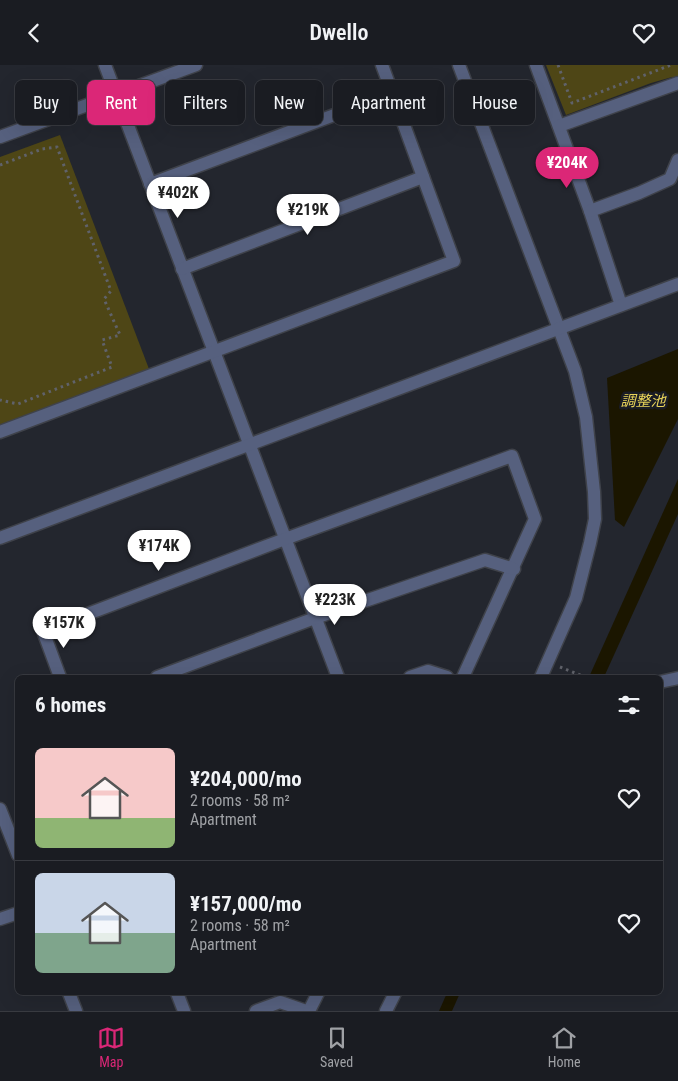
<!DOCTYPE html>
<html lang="en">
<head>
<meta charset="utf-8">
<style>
  body { margin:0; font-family:"Roboto Condensed","Noto Sans JP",sans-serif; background:#23252a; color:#f1f3f6; height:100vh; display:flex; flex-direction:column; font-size:19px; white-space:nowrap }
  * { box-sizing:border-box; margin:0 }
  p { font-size:16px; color:#9fa1a5 }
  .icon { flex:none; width:28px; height:28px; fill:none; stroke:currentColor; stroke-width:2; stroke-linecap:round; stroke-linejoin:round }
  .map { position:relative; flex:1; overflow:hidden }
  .panel { position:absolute; left:15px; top:610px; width:648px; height:320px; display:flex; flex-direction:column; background:#1a1c22; border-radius:8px; box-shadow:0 5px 20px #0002,0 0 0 1px #383a40 }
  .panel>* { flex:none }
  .banner { position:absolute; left:15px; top:15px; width:649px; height:45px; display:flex; gap:10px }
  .price { position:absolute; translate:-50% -42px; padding:0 11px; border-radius:18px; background:#fff; color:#222; font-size:16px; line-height:32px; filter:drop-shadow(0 1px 2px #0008) }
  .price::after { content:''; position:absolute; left:50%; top:30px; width:15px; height:11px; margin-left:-8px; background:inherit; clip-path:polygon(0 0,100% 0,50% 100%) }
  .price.current { background:#db2777; color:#fff }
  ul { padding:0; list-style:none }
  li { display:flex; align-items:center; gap:15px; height:125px; padding:0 20px }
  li+li { border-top:1px solid #383a40 }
  li span { display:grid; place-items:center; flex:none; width:140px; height:100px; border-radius:8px; color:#555 }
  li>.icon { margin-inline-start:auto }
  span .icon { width:60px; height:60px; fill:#fffc; stroke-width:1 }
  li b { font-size:21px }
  h2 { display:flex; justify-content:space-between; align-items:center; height:60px; padding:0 20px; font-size:21px }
  .chip { padding:0 18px; border-radius:8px; background:#1a1c22; box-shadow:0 5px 20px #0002,0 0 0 1px #383a40; font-size:18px; line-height:45px }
  .chip.current { background:#db2777; color:#fff }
  header { display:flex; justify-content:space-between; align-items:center; height:65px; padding:0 20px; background:#1a1c22; font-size:22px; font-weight:600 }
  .tabs { display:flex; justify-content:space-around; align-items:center; height:70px; border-top:1px solid #383a40; background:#1a1c22; font-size:14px; color:#9fa1a5 }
  .tabs a { display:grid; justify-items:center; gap:2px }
  .tabs .current { color:#db2777 }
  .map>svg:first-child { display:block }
  .green { fill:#4e4616 }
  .water { fill:#1b1600 }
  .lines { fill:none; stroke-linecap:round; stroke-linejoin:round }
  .minor-casing { stroke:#3f424a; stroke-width:15 }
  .path { stroke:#60626a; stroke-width:3; stroke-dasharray:2.5 4; stroke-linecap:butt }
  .minor { stroke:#56607e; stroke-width:12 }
  .labels { text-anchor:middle; stroke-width:5; stroke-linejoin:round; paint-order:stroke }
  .water-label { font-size:15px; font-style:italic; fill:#e8d359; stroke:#1a1c25 }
</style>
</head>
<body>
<header><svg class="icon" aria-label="back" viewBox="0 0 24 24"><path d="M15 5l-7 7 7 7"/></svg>Dwello<svg class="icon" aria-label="heart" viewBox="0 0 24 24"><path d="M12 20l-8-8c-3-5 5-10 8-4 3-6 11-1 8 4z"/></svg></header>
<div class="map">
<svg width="678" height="946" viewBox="0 0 678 946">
  <rect width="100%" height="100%" fill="#23262e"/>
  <g class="green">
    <polygon points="546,0 678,0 678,12 672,12 651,18 566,50"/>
    <polygon points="60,70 149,304 0,360 0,92"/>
  </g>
  <g class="water">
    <polygon points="678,284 678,354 624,462 615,455 607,313"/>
    <polygon points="678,414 678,449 604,612 589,612"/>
    <polygon points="447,928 460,928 452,946 439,946"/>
  </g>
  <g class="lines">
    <defs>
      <g id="minor">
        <polyline points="105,0 338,612"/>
        <polyline points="459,0 575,306 586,352 594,427 595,454 590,478 576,533 541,612"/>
        <polyline points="536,0 590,146 621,240"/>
        <polyline points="559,61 678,18"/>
        <polyline points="0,72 196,0"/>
        <polyline points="150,119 393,28"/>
        <polyline points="590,146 639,128 670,114 678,95"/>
        <polyline points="182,204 423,112"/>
        <polyline points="0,367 454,196 382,0"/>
        <polyline points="0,473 678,219"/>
        <polyline points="60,612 43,566 285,474 512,391 535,454 463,612"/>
        <polyline points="157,612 315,553 485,495 514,504"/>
        <polyline points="410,612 428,606 447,612"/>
        <polyline points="660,617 678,613"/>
        <polyline points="0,744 18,790"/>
        <polyline points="0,854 18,848"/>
        <polyline points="69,928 76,946"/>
        <polyline points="177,928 184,946"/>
        <polyline points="256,946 280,937 306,946"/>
        <polyline points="309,946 318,928"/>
        <polyline points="386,946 395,928"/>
      </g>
    </defs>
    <use href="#minor" class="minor-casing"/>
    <g class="path">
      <polyline points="558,0 572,38 671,0"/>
      <polyline points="0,100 42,84 57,82 111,226 104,234 120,270 102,275 112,302 18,339 0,335"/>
      <polyline points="560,602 585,612"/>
    </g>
    <use href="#minor" class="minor"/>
  </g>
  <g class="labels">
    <g class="water-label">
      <text x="643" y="341">調整池</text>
    </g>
  </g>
</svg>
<b class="price current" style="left:567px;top:124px">¥204K</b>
<b class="price" style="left:178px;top:154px">¥402K</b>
<b class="price" style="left:308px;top:171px">¥219K</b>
<b class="price" style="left:159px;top:507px">¥174K</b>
<b class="price" style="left:335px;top:561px">¥223K</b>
<b class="price" style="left:64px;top:584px">¥157K</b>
<div class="banner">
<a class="chip">Buy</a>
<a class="chip current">Rent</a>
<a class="chip">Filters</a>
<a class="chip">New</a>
<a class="chip">Apartment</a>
<a class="chip">House</a>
</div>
<section class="panel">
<h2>6 homes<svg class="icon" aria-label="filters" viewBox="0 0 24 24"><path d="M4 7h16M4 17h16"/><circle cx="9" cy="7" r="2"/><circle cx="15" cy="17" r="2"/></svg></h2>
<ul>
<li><span style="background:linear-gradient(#f6c9c9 70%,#8fb573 0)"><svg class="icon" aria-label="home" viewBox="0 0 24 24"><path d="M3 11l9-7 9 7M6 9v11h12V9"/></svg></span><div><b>¥204,000/mo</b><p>2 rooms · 58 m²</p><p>Apartment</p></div><svg class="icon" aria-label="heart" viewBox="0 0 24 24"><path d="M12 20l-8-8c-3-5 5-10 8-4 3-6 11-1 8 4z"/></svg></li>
<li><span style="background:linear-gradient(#c9d6e8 60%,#7fa58c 0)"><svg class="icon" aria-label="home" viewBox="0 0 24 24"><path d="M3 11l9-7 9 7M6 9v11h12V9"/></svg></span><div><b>¥157,000/mo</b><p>2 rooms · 58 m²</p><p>Apartment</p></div><svg class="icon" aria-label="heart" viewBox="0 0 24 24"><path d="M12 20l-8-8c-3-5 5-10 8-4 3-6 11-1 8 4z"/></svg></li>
</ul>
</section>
</div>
<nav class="tabs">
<a class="current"><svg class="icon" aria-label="map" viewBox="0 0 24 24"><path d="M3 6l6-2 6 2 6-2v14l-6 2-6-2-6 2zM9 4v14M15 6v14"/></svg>Map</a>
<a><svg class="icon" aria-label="saved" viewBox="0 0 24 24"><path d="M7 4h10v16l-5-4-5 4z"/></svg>Saved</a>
<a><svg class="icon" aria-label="home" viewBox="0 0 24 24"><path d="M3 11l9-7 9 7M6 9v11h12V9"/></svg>Home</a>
</nav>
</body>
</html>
